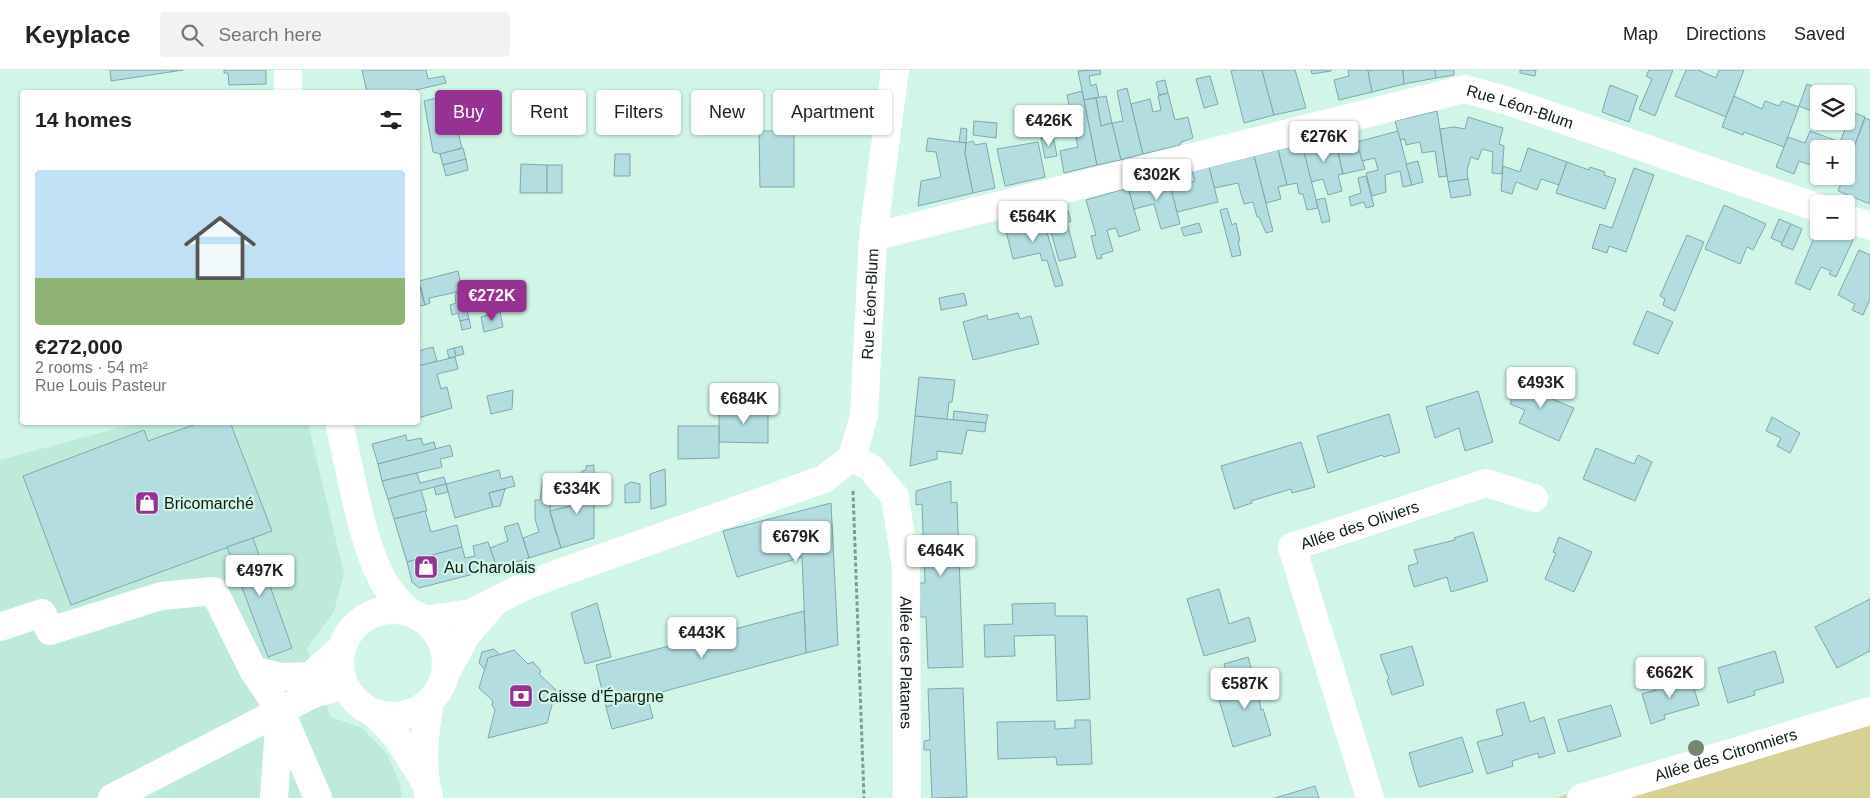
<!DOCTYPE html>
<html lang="en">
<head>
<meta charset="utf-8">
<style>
  body { margin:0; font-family:Helvetica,sans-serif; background:#f2f2f2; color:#222; height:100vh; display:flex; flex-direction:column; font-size:19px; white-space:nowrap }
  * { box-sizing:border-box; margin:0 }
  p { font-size:16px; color:#767676 }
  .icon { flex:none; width:28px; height:28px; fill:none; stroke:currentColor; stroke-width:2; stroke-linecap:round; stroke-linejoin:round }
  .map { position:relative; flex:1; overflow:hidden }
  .drawer { position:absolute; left:20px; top:20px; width:400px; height:335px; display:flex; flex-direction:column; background:#fff; border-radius:5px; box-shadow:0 1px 4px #0004 }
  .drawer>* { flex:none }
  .top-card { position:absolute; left:435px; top:20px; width:475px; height:45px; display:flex; gap:10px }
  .buttons { position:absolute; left:1810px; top:15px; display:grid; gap:10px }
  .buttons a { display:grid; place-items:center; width:45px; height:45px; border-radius:5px; background:#fff; box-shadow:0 1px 4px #0004; font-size:25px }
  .price { position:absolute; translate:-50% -42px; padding:0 11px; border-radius:5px; background:#fff; color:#222; font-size:16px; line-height:32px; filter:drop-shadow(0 1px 2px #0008) }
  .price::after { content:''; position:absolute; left:50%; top:30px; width:15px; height:11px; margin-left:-8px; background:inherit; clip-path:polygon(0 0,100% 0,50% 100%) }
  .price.on { background:#993093; color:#fff }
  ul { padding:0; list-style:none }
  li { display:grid; align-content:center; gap:10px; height:265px; padding:0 15px }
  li+li { border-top:1px solid #e0e0e0 }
  li span { display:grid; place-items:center; height:155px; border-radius:5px; color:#555 }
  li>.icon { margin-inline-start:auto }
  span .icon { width:90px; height:90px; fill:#fffc; stroke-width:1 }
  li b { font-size:21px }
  h2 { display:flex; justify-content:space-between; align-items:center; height:60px; padding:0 15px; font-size:21px }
  .chip { padding:0 18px; border-radius:5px; background:#fff; box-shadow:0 1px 4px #0004; font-size:18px; line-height:45px }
  .chip.on { background:#993093; color:#fff }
  header { display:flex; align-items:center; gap:30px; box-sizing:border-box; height:70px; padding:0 25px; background:#fff; border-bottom:1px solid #e0e0e0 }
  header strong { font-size:24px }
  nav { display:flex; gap:28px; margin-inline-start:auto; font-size:18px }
  .search { width:350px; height:45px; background:#f2f2f2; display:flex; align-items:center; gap:12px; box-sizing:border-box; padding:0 18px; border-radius:5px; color:#767676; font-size:19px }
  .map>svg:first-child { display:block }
  .built { fill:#bcecd9 }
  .green { fill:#d7d293 }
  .building { fill:#b2dee1; stroke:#7da8ab }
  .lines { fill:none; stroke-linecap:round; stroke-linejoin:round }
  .path { stroke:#7d9a8f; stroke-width:3; stroke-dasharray:4 2.5; stroke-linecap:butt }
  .minor { stroke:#fff; stroke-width:28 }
  .major { stroke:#fff; stroke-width:28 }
  .tree { fill:#77876d }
  .labels { text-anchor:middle; stroke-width:4.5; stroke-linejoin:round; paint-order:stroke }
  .street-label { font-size:16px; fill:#0d1b16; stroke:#cff6e7 }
  .poi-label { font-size:16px; fill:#0d1b16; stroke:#cff6e7; text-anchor:start }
</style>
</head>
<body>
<header>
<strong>Keyplace</strong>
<div class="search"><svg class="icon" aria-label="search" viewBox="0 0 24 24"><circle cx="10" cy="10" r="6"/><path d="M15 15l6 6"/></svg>Search here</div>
<nav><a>Map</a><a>Directions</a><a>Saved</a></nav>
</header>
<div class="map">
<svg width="1870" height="728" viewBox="0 0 1870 728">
  <rect width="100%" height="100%" fill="#cff6e7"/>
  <polygon class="built" points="137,353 308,353 344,504 334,542 307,578 331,647 362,658 387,684 400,714 402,728 0,728 0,390"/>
  <polygon class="green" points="1870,631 1870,728 1556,728"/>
  <g class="building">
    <polygon points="110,0 183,0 111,11"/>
    <polygon points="224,0 266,0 266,14 229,15 228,3 224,3"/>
    <polygon points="362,0 426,0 428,9 444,6 446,13 407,22 367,22"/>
    <polygon points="1100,0 1101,4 1089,6 1091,16 1096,14 1099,27 1084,30 1078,1"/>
    <polygon points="1236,0 1262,0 1274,45 1244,53 1231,1"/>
    <polygon points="1262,0 1295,0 1306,38 1274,45"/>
    <polygon points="1311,0 1331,0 1331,1 1312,4"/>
    <polygon points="1348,0 1368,0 1372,22 1339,30 1334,10 1349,6"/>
    <polygon points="1374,0 1403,0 1404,14 1372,22 1368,1"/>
    <polygon points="1403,0 1435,0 1436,8 1404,14"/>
    <polygon points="1435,0 1454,0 1454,5 1436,8"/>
    <polygon points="1520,0 1536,0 1535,6 1520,3"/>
    <polygon points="1649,0 1673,0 1655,46 1639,39 1652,9 1646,6"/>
    <polygon points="1686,0 1698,0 1716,8 1719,0 1744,0 1726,47 1675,26"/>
    <polygon points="1210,6 1218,34 1204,38 1196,9"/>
    <polygon points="1165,10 1168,23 1159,25 1156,12"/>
    <polygon points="1807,14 1833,24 1819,24 1819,44 1799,36"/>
    <polygon points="1610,15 1638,26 1629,52 1602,42"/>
    <polygon points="1127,18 1143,84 1121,90 1112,53 1123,51 1117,21"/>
    <polygon points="1082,21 1097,95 1064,103 1060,81 1078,77 1067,25"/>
    <polygon points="1168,23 1175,50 1188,47 1193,68 1181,72 1180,75 1143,84 1131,34 1150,29 1153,42 1161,40 1158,26"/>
    <polygon points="449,25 462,78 440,84 433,82 424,31"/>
    <polygon points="1106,26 1112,53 1101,56 1096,28"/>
    <polygon points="1734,26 1762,39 1765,31 1779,36 1782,31 1799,37 1784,77 1744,62 1743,65 1722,57"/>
    <polygon points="1096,28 1101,56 1112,53 1121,90 1097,95 1084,30"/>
    <polygon points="1846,29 1849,30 1848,33 1854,35 1852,42 1865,47 1846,99 1846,79 1819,79 1819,98 1799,91 1794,104 1776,97 1788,67 1805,73 1810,61 1840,72 1847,54 1839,51 1846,51"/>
    <polygon points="1437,41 1447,106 1439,107 1435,81 1422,83 1420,72 1406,75 1405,69 1400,70 1395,51"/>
    <polygon points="1468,47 1503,58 1499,74 1504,76 1502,104 1492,103 1493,82 1482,79 1478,90 1471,87 1467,100 1468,109 1448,112 1440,59 1454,57 1465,59"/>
    <polygon points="1865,48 1870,50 1870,134 1838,121 1844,106 1846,106 1846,99"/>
    <polygon points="974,51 997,53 996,68 973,65"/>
    <polygon points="961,58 967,59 966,73 959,72"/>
    <polygon points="759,61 794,61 794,117 760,117"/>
    <polygon points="1354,61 1365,99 1343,104 1334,66"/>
    <polygon points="1398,61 1412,115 1403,117 1400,101 1385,105 1386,122 1372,126 1366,103 1378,100 1375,88 1362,91 1357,72"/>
    <polygon points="1053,66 1057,86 1045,88 1041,68"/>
    <polygon points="1334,66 1343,104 1338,105 1342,121 1328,125 1323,109 1311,112 1302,74"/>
    <polygon points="928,68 966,73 965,83 973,123 918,136 921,111 941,107 936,82 926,81"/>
    <polygon points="973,71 975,75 986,73 995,118 973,123 965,83 966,73"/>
    <polygon points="1038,72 1045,107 1005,116 997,79"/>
    <polygon points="1302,74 1318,138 1307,140 1303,124 1299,124 1297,113 1287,115 1278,80"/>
    <polygon points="463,78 466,89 443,95 440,84"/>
    <polygon points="1528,78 1567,92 1559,115 1541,109 1537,120 1516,112 1512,124 1501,121 1503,96 1520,102"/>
    <polygon points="1278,80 1287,115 1278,117 1281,129 1266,133 1254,86"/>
    <polygon points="615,84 630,84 630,106 614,106"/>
    <polygon points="1254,86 1273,161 1266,163 1259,147 1257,147 1253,132 1244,134 1238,113 1214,118 1209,97"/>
    <polygon points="466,89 468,100 446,106 443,95"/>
    <polygon points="1418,91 1423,112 1412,115 1406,94"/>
    <polygon points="1567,92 1589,100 1590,97 1605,102 1604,105 1616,109 1605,139 1556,123"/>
    <polygon points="521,94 547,95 547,123 520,123"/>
    <rect x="547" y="95" width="15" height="28"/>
    <polygon points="1209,97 1218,132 1177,142 1170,117 1195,111 1192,101"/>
    <polygon points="1634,98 1654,105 1626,182 1609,176 1607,183 1592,178 1600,154 1612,158"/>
    <polygon points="1366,106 1374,136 1366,138 1364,132 1351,136 1349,127 1361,123 1358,108"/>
    <polygon points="1168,108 1180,154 1161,159 1154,134 1134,139 1128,118"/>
    <polygon points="1468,109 1471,125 1451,128 1448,112"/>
    <polygon points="1128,118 1140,160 1119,167 1116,158 1107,160 1113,181 1101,185 1102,188 1097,189 1091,166 1096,165 1086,130"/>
    <polygon points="1325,128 1330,151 1322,153 1316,130"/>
    <polygon points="1724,135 1766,154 1753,180 1747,177 1740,194 1705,179"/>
    <polygon points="1227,138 1232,155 1236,153 1240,171 1238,171 1241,185 1232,187 1220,140"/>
    <polygon points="1068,141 1071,151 1067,153 1076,187 1059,191 1047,147"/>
    <polygon points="1041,143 1063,215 1055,217 1047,190 1042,191 1040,183 1013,189 1005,157 1031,150 1030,146"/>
    <polygon points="1779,149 1791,154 1782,173 1771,168"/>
    <polygon points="1199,153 1202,162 1184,166 1181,158"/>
    <polygon points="1791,154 1802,159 1793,180 1781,175"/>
    <polygon points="1819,156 1819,161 1832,161 1853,170 1836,207 1829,204 1831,201 1821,197 1810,220 1795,213"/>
    <polygon points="1687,165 1704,172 1675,241 1663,235 1665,229 1660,226"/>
    <polygon points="1859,180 1870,185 1870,229 1863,245 1852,240 1855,234 1838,225"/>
    <polygon points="458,201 469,249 460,251 458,243 452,245 450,235 456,233 455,226 457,222 429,228 430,233 425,235 419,211"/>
    <polygon points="418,211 425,235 418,236"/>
    <polygon points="964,223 967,235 941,240 939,228"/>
    <polygon points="1647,241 1673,252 1658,284 1633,274"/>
    <polygon points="500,242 503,257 484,262 481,247"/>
    <polygon points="1018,243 1020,249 1031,246 1039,274 973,290 963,252 987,245 988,250"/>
    <polygon points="469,249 471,258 462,260 460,251"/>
    <polygon points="462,276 464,284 456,286 454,278"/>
    <polygon points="433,277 437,291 419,296 418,281"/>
    <polygon points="454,278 456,286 449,288 447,280"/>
    <polygon points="455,287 458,299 437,304 441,319 447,317 452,338 418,348 418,296"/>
    <polygon points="1524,301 1539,307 1533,321 1574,338 1559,371 1519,353 1525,340 1510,334"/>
    <polygon points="919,307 955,310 952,332 949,332 947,350 915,346"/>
    <polygon points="513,320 512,339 491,344 487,326"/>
    <polygon points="1478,321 1493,372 1465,381 1459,358 1435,368 1426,337"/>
    <polygon points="719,337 768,338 768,373 719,372"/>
    <polygon points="954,341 988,345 986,353 953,350"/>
    <polygon points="1389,344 1400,382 1384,387 1382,385 1328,403 1317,366"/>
    <polygon points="915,346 986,353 985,362 967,360 962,384 937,381 937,389 910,396"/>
    <polygon points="1772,347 1800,363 1790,383 1777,376 1781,368 1766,361"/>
    <polygon points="202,352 230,352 272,461 71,535 23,406 144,360 148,371"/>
    <polygon points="678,356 719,356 719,388 678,389"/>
    <polygon points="406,365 407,371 421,368 423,375 434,372 436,379 378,394 372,374"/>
    <polygon points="1301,372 1315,417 1292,423 1291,419 1251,431 1252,433 1234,439 1221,396"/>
    <polygon points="450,375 453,386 440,389 442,397 382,411 378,394"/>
    <polygon points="1596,378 1634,394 1638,385 1652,392 1635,431 1583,409"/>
    <polygon points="594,395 594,468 561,478 550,441 582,433 582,401 586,400 586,396"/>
    <polygon points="665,399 666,435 651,439 650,404"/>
    <polygon points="499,400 501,409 512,406 515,416 489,423 493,437 455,448 446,414"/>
    <polygon points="417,403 420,413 444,407 446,414 388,429 382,411"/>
    <polygon points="543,408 551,408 550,443 561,478 529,488 523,468 539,462 535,449 535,430 540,430"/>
    <polygon points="551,408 561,408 561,419 551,418"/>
    <polygon points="951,411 951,433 957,432 963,597 928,598 926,547 920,547 919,513 925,513 922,434 916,435 916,421"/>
    <polygon points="631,412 640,414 640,432 625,433 625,415"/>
    <polygon points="446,414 448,422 436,425 434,417"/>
    <polygon points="505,419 500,436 493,437 489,423"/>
    <polygon points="421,420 427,441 394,449 388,429"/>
    <polygon points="831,433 838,575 806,583 802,487 737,507 723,461"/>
    <polygon points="425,441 431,462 457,455 462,477 407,492 394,449"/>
    <polygon points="518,453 529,488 497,498 490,478 508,471 504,457"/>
    <polygon points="1473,462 1488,511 1451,522 1447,507 1414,517 1408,496 1418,493 1414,480 1455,470 1454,468"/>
    <polygon points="1559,467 1592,482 1574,522 1545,509 1556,483 1553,482"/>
    <polygon points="253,468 292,578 268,587 227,477"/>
    <polygon points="488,472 497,498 419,518 412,512 407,492 462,477 465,488 475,486 473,476"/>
    <polygon points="1219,519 1229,554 1249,547 1256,571 1204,586 1187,529"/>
    <polygon points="1870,529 1870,581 1837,598 1815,557"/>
    <polygon points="597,533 611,587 585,594 571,543"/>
    <polygon points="1055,533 1055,546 1087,546 1090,629 1057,631 1055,565 1014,566 1015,586 985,587 984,555 1013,554 1012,534"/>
    <polygon points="804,541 806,583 606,637 596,595"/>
    <polygon points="1412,576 1424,615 1392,625 1387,610 1389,609 1380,585"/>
    <polygon points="494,579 500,585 488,588 485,600 479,593 482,582"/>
    <polygon points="514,580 528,594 533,592 541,601 539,604 556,620 547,653 488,668 495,640 492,635 493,631 479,618 488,588"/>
    <polygon points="1775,581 1784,612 1754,621 1755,625 1728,633 1718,598"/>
    <polygon points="1248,587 1254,607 1230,615 1224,594"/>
    <polygon points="1269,603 1273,616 1258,621 1261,640 1263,639 1271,665 1233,677 1216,619"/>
    <polygon points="1690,606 1699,635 1664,645 1665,649 1651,654 1642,624 1656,620 1655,616"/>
    <polygon points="963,618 967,727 932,728 930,680 924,680 924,671 930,670 928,619"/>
    <polygon points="647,625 653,648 612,659 606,637"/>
    <polygon points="1524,632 1530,652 1544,647 1555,683 1539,688 1538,683 1512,691 1513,696 1487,704 1477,672 1503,665 1496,640"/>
    <polygon points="1611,635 1621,666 1568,682 1558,650"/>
    <polygon points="1075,650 1090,650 1092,694 1057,695 1056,687 998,689 997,652 1055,651 1055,659 1075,658"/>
    <polygon points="1462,667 1473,702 1419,717 1409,683"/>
    <polygon points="1315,716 1319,728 1275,728"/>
  </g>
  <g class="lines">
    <polyline class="path" points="853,421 864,728"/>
    <g class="minor">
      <polyline points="1846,148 1870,156"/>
      <polyline points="873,167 895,0"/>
      <path id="s1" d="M 852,387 L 871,398 L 895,427 L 906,498 L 907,728"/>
      <path id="s2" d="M 425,550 L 471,543 L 521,518 L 551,506 L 824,409 L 852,387 L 864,346 L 873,167 L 1465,19 L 1508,31 L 1819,138"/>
      <polyline points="0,557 42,543 50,561 161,526 214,521 253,600 280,640 318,728"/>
      <polyline points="253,600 281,607 310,606 342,578"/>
      <polyline points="446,602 467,564 493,534"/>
      <polyline points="112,728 313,624 344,615"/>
      <polyline points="274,728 280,644"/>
      <path id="s3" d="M 1370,728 L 1292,477 L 1486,413 L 1534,428"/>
      <path id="s4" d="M 1581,728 L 1870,641"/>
    </g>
    <g class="major">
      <polyline points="288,0 288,22"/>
      <path d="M 339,352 C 350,399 360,464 380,505 C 387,520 398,531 409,542"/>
      <circle cx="393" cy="593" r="53"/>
      <polyline points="375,644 397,667 424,710"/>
      <path d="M 429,728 C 421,695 424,665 430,632"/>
    </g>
  </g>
  <circle class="tree" cx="1696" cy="678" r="8"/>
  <defs>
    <symbol id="shop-square" viewBox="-11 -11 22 22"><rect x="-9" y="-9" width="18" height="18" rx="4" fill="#993093" stroke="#cff6e7"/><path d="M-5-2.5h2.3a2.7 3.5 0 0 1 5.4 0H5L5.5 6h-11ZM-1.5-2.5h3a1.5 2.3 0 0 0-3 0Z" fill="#fff"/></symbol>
    <symbol id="bank-square" viewBox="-11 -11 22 22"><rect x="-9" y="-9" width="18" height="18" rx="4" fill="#993093" stroke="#cff6e7"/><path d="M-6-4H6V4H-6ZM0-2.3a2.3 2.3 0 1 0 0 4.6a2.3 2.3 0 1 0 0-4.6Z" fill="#fff"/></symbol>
  </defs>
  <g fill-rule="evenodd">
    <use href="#shop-square" x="133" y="419" width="28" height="28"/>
    <use href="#shop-square" x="412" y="483" width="28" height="28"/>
    <use href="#bank-square" x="507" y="612" width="28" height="28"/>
  </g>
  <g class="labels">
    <g class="street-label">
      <text dy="6" stroke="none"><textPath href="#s2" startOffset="1350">Rue Léon-Blum</textPath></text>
      <text dy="6" stroke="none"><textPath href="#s2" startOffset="615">Rue Léon-Blum</textPath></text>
      <text dy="6" stroke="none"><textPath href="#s3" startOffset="334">Allée des Oliviers</textPath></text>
      <text dy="6" stroke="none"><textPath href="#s1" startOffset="226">Allée des Platanes</textPath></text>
      <text dy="6" stroke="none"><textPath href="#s4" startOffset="151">Allée des Citronniers</textPath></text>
    </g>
    <g class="poi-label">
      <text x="164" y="439">Bricomarché</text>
      <text x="444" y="503">Au Charolais</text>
      <text x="538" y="632">Caisse d'Épargne</text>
    </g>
  </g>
</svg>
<div class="buttons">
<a><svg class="icon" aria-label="layers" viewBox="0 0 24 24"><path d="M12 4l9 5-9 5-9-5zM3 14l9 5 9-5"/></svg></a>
<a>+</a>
<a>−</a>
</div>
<b class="price" style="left:1049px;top:77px">€426K</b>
<b class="price" style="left:1324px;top:93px">€276K</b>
<b class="price" style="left:1157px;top:131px">€302K</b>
<b class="price" style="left:1033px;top:173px">€564K</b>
<b class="price on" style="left:492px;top:252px">€272K</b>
<b class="price" style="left:1541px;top:339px">€493K</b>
<b class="price" style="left:744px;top:355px">€684K</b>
<b class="price" style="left:577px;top:445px">€334K</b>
<b class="price" style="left:796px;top:493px">€679K</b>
<b class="price" style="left:941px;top:507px">€464K</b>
<b class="price" style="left:260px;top:527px">€497K</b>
<b class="price" style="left:702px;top:589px">€443K</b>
<b class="price" style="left:1670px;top:629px">€662K</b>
<b class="price" style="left:1245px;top:640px">€587K</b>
<div class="top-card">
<a class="chip on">Buy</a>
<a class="chip">Rent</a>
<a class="chip">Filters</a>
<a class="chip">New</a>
<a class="chip">Apartment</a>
</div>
<section class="drawer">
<h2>14 homes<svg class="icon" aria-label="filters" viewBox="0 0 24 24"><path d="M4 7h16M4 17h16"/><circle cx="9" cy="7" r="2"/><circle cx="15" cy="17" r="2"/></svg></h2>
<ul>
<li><span style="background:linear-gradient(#bfe0f5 70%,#8fb573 0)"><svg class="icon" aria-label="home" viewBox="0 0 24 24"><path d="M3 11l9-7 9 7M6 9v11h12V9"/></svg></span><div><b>€272,000</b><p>2 rooms · 54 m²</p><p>Rue Louis Pasteur</p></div></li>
</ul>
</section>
</div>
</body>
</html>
